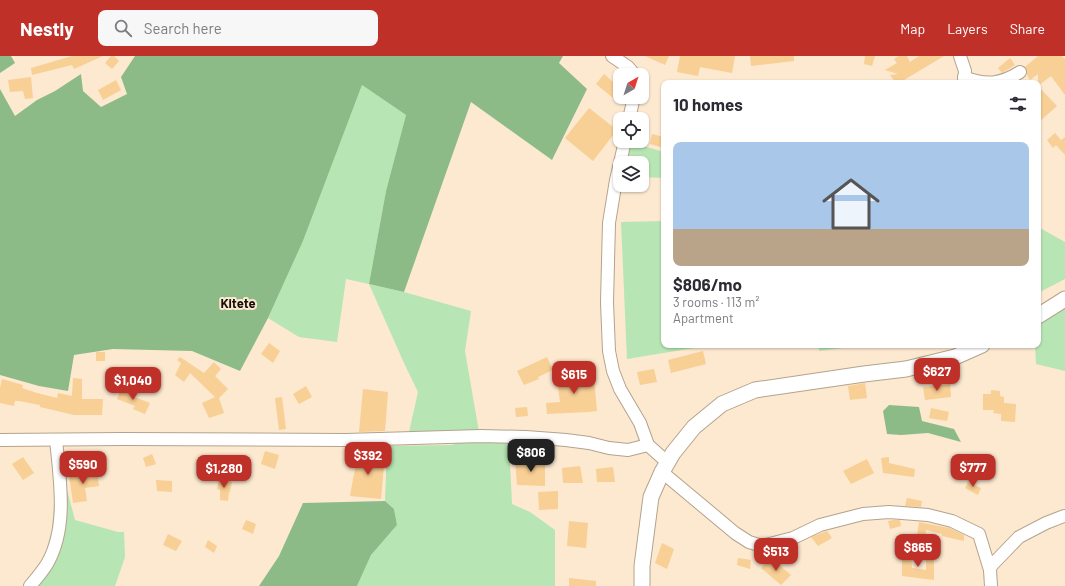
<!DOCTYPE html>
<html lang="en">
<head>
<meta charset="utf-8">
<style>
  body { margin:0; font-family:Barlow,sans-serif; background:#f7f7f7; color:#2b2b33; height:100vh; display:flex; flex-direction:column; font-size:15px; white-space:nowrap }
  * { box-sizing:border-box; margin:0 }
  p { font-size:13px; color:#7c7c81 }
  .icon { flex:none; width:22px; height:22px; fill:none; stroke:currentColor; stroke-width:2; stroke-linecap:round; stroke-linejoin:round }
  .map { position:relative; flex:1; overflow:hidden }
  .side { position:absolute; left:661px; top:24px; width:380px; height:268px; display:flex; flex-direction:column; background:#fff; border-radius:8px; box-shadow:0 1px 3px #0004 }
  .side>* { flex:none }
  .needle { width:26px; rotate:39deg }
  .controls { position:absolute; left:613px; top:12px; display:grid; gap:8px }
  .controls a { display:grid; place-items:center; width:36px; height:36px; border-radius:8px; background:#fff; box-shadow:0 1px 3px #0004; font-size:20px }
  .price { position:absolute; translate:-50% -34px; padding:0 9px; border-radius:8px; background:#bf3128; color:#fff; font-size:13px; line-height:26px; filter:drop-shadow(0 1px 2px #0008) }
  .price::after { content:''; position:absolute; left:50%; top:24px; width:12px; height:9px; margin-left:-6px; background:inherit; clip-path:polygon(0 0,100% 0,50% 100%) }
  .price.current { background:#222; color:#fff }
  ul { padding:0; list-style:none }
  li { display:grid; align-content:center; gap:8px; height:212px; padding:0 12px }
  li+li { border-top:1px solid #e1e1e2 }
  li span { display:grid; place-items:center; height:124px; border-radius:8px; color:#555 }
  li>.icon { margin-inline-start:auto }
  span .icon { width:72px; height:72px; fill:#fffc; stroke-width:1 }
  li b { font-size:17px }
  h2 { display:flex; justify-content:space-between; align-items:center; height:48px; padding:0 12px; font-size:17px }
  header { display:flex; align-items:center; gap:24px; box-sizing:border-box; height:56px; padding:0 20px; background:#bf3128; color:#fff }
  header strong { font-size:19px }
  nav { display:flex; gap:22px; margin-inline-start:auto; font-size:14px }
  .search { width:280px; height:36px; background:#f7f7f7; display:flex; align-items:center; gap:10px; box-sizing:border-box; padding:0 14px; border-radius:8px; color:#7c7c81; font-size:15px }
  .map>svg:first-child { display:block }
  .green { fill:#b7e5b3 }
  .forest { fill:#8cbb88 }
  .building { fill:#f8cf95 }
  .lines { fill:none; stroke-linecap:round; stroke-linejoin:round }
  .minor-casing { stroke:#b4a38c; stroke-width:14 }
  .major-casing { stroke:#b4a38c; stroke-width:17 }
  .minor { stroke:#fff; stroke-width:12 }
  .major { stroke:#fff; stroke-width:15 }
  .labels { text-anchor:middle; stroke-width:4; stroke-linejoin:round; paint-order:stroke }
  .quarter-label { font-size:13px; font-weight:bold; fill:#171109; stroke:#fce9d0 }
</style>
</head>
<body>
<header>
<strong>Nestly</strong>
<div class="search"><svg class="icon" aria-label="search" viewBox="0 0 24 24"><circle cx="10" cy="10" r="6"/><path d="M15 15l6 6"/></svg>Search here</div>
<nav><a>Map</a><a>Layers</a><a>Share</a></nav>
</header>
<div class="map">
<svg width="1065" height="530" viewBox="0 0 1065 530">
  <rect width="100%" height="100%" fill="#fce9d0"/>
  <g class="green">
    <polygon points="362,29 406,59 386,135 369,228 404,236 471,255 465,295 480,382 509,386 512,448 530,456 555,474 555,530 357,530 371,499 397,469 394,453 385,445 387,390 451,389 478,382 450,376 409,376 418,336 404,307 369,228 346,223 337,286 299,281 268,262 303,185"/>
    <polygon points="629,86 664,96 664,122 642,121 642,107 625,107"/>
    <polygon points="664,165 664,289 712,289 627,303 621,166"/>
    <polygon points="1038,171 1065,186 1065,223 1038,237"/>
    <polygon points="1065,252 1065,315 1036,308 1035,289 1038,289 1038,265"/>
    <polygon points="819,289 866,289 819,295"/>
    <polygon points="55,388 75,464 118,476 124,476 125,501 115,530 24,530 44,503 52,473 57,409"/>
  </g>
  <g class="forest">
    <polygon points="0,0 11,0 15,7 0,17"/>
    <polygon points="135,0 563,0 559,7 587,33 552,104 471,46 404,236 369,228 386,135 406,59 362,29 303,185 268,262 240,315 192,295 113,293 74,299 68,335 39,330 0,319 0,33 15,60 37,44 55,35 81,18 83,35 101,51 127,38 121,21"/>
    <polygon points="889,349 919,351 922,365 954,373 961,386 928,377 901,379 887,378 883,355"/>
    <polygon points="385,445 394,453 397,469 371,499 357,530 259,530 279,500 303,447"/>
  </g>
  <g class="building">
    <polygon points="72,0 103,0 74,13 72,9 32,19 31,12"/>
    <polygon points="111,0 114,0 119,5 112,13 105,7"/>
    <polygon points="645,0 669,0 665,9"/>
    <polygon points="680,0 735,0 732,17 700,11 698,20 677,16"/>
    <polygon points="750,0 794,0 794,5 751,10"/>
    <polygon points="865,0 875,0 872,10 864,8"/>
    <polygon points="899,0 907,0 910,6 919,0 944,0 904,24 906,27 896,27 890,19 898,18 885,14 897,7 894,3"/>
    <polygon points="1038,0 1062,0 1065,3 1065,39 1051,20 1038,30 1057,50 1038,67 1038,18 1030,24 1027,19 1027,16 1025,11"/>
    <polygon points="1010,2 1015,9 1002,17 998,12"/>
    <polygon points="604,18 620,32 613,42 596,28"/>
    <polygon points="31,21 33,42 25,43 23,35 10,36 8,24"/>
    <polygon points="116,24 121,34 103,44 98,34"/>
    <polygon points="589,52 617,74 593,105 565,82"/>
    <polygon points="1055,77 1061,84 1056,88 1065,81 1065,99 1056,89 1053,92 1047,84"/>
    <polygon points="652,78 664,81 664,92 650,88"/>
    <polygon points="269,287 280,295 273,307 261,298"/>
    <polygon points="703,295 706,308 671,317 668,304"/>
    <rect x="96" y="296" width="9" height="9"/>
    <polygon points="180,301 204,317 214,306 221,313 215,320 228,333 219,342 224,357 209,362 202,347 215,341 190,317 184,326 175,319 181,307 177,304"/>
    <polygon points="547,301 553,314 538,321 539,323 524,329 517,315"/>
    <polygon points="654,313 657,326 640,329 637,316"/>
    <polygon points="565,315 565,318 575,317 575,324 594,322 597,355 588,356 547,358 546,347 560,346 556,316"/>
    <polygon points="73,322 82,323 82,343 103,343 102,359 74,359 40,351 40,349 19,345 15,345 14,350 0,347 0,332 2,323 23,329 22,332 37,337 57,342 58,337 72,340"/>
    <polygon points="865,327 867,342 850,344 848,330"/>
    <polygon points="950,328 951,341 925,344 923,331"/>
    <polygon points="306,330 312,341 299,348 293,338"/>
    <polygon points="122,331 134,337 132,340 150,347 145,358 133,353 135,350 117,343"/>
    <polygon points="363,333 388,336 385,375 359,376"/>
    <polygon points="991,334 1000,335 1000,340 1004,341 1004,347 1016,348 1015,366 1001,365 1001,358 993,357 994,354 983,354 983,338 991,338"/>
    <polygon points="282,341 286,373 279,374 275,342"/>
    <polygon points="527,351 528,360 516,361 515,352"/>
    <polygon points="931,352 949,356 947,365 929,362"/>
    <polygon points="265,395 279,399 275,413 261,408"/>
    <polygon points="358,396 385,398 381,443 350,440"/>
    <polygon points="152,398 156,408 146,411 143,402"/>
    <polygon points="978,399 978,408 960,409 959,400"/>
    <polygon points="23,401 34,417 23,424 12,408"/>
    <polygon points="889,401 889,407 915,413 914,421 883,417 881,402"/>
    <polygon points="867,403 874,417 851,428 843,415"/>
    <polygon points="515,404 545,404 545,430 517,429"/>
    <polygon points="580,410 583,427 563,427 562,412"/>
    <polygon points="613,411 615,426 597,426 596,413"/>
    <polygon points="97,415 99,430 85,432 87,445 73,447 69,419"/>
    <polygon points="219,423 232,426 230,436 229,436 228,445 220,444 220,434 217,433"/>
    <polygon points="156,424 172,425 172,436 157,435"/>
    <polygon points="968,426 981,432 978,439 965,432"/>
    <polygon points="558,435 558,453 539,454 538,436"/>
    <polygon points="907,442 922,445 921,451 905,450"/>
    <polygon points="246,464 256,468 253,478 242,473"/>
    <polygon points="893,464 900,464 901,470 890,473 888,465"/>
    <polygon points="569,465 588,467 586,492 567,490"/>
    <polygon points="919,466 949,472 964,479 964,485 942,480 942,478 926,474 925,482 917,480"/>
    <polygon points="827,475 832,482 818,490 811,481"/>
    <polygon points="168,478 182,485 176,495 163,489"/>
    <polygon points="208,484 217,490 214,497 205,491"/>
    <polygon points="662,487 674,493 667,513 655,507"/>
    <polygon points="902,497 911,498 912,512 926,514 926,498 934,500 934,524 902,520"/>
    <polygon points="738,502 751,504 750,513 737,509"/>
    <polygon points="771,502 791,519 781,529 761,512"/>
    <polygon points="569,522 596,525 596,530 569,530"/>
  </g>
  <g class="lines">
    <defs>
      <g id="minor">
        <polyline points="612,0 628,11 635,19"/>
        <polyline points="960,0 965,15 964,27"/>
        <path d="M 964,21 C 986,30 1001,28 1020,16"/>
        <polyline points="629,63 634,41"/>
        <polyline points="625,85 616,124 609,167 607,246 609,295 613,315 620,333 640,367 648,389 667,406"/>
        <polyline points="0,384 122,383 346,384 481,380 526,381 566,384 589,387 609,392 628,394 648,389"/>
        <polyline points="662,416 735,477 749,486 762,490 793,482 820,469 863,458 889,456 928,459 952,465 979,478 990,514"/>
        <path d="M 30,530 C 36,523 42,516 47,508 C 68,472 60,424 56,384"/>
        <polyline points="991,530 990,514 991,510 1019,481 1046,467 1064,460"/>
      </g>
      <g id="major">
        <polyline points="1038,260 1065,243"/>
        <polyline points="642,530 642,510 651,441 662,416 673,397 694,371 722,348 755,334 864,318 906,313 955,301 982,289"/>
      </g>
    </defs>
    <use href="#minor" class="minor-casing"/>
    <use href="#major" class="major-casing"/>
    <use href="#minor" class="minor"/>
    <use href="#major" class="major"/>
  </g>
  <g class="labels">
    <g class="quarter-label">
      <text x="238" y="252">Kitete</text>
    </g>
  </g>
</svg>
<div class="controls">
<a><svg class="needle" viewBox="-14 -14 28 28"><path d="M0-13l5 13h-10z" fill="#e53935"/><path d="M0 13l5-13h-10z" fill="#7c7c81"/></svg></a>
<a><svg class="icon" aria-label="locate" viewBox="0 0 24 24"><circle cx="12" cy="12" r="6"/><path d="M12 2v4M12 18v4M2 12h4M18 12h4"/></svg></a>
<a><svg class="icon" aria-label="layers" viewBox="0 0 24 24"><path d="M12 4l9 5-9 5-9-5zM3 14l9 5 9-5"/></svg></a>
</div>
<b class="price" style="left:937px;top:336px">$627</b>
<b class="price" style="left:574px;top:339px">$615</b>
<b class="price" style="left:133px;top:345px">$1,040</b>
<b class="price current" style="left:531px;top:417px">$806</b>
<b class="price" style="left:368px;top:420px">$392</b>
<b class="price" style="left:83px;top:429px">$590</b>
<b class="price" style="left:973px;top:432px">$777</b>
<b class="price" style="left:224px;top:433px">$1,280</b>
<b class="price" style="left:918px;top:512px">$865</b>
<b class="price" style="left:776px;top:516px">$513</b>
<section class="side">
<h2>10 homes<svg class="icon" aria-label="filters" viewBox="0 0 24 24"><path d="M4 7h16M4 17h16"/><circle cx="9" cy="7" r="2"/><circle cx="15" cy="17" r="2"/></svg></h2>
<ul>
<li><span style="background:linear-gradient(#a9c7e8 70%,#b9a48a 0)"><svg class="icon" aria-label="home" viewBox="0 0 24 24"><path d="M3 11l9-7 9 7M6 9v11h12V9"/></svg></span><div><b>$806/mo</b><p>3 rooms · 113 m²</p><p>Apartment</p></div></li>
</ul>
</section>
</div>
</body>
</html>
